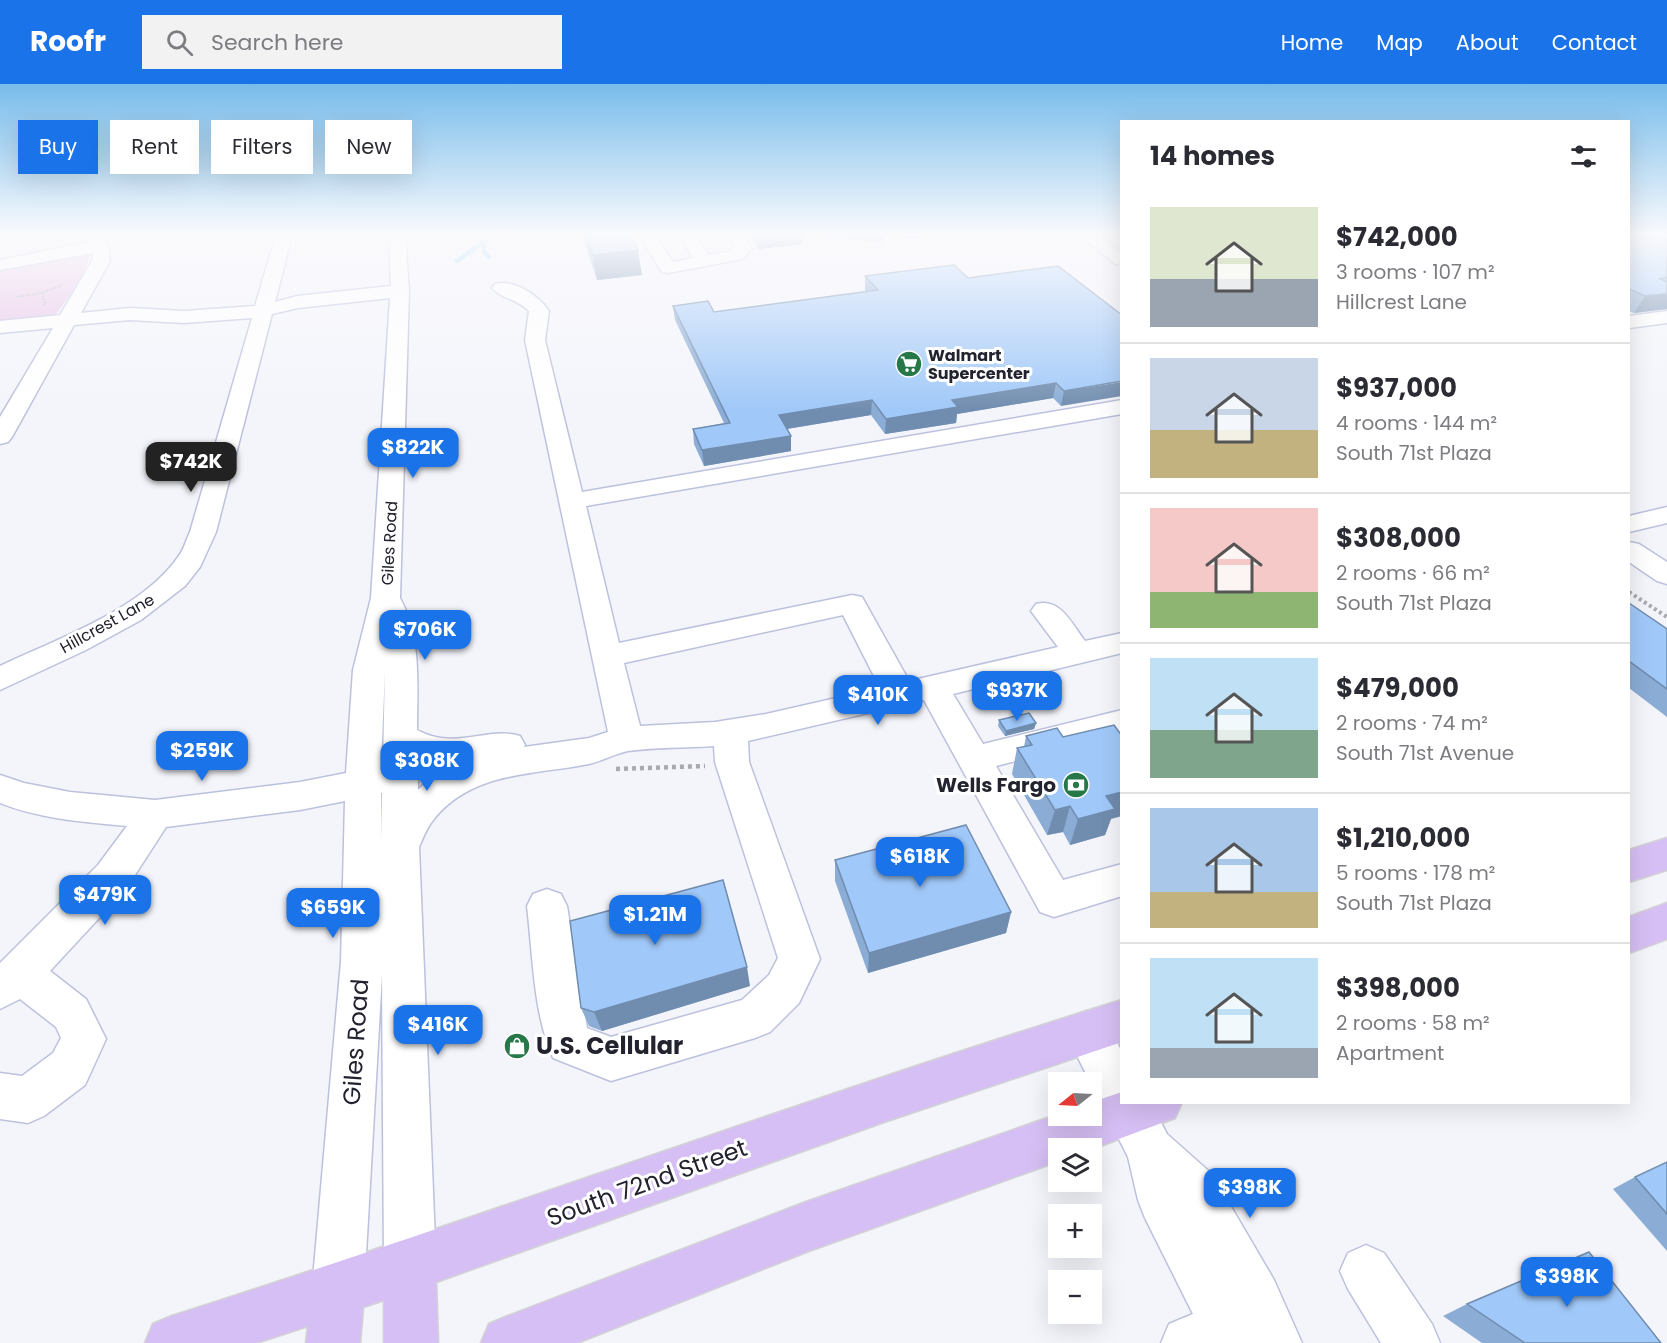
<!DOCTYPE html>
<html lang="en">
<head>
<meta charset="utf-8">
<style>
  body { margin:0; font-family:Poppins,sans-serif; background:#f2f2f3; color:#2b2b33; height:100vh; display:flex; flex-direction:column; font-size:22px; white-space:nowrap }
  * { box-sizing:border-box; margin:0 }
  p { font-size:20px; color:#7c7c81 }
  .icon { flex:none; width:33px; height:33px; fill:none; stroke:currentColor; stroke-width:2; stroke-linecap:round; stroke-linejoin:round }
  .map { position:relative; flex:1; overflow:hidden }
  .drawer { position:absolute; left:1120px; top:36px; width:510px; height:984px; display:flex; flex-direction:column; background:#fff; border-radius:0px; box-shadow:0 6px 24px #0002 }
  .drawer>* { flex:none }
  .banner { position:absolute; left:18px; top:36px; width:570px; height:54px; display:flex; gap:12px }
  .needle { width:39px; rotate:252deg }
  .fabs { position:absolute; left:1048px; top:988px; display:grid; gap:12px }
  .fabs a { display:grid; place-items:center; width:54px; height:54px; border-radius:0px; background:#fff; box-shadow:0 6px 24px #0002; font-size:30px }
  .price { position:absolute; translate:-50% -51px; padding:0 14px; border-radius:12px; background:#1a73e8; color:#fff; font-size:20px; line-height:39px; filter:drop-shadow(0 2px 3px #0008) }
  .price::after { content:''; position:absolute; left:50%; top:36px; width:18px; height:14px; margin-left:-9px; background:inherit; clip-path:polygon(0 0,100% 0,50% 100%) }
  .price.active { background:#222; color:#fff }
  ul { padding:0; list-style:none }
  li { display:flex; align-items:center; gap:18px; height:150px; padding:0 30px }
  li+li { border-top:2px solid #e1e1e2 }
  li span { display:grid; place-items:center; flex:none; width:168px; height:120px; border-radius:0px; color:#555 }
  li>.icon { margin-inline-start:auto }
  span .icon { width:72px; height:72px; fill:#fffc; stroke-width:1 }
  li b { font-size:26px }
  h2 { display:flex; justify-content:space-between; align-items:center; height:72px; padding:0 30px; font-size:26px }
  .chip { padding:0 21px; border-radius:0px; background:#fff; box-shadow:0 6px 24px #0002; font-size:21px; line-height:54px }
  .chip.active { background:#1a73e8; color:#fff }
  header { display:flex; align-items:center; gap:36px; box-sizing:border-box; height:84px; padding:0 30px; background:#1a73e8; color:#fff }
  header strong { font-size:28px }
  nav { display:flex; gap:33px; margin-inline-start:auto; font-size:21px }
  .search { width:420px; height:54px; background:#f2f2f3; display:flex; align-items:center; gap:15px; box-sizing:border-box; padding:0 21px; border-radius:0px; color:#7c7c81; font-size:22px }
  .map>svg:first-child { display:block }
  .green { fill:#e8c2e6 }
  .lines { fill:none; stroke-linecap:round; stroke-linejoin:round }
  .stream { stroke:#71c9ef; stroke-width:4.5 }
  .minor-casing { stroke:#bcc1dd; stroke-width:3 }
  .major-casing { stroke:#d3d3d5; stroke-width:3 }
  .path-far2 { stroke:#a8a9b1; stroke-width:2; stroke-dasharray:1.5 1.5; stroke-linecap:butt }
  .path-far1 { stroke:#a8a9b1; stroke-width:4; stroke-dasharray:3 3; stroke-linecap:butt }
  .path { stroke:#a8a9b1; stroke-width:4.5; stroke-dasharray:4 4; stroke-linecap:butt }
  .minor { fill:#fff; fill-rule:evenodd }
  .major { fill:#d6bff4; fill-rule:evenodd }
  .wall { fill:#8aacd5 }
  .shaded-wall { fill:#708cae }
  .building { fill:#a0c8f8; stroke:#708cae; stroke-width:1.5 }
  .labels { text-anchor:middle; stroke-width:6; stroke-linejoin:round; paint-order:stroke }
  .far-poi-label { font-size:16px; font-weight:bold; fill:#22232e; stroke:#fff; text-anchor:start }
  .far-street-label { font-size:16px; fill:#22232e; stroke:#fff }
  .poi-label { font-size:20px; font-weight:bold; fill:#22232e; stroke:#fff; text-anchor:end }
  .near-street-label { font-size:24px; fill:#22232e; stroke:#fff }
  .near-poi-label { font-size:24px; font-weight:bold; fill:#22232e; stroke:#fff; text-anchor:start }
</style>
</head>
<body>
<header>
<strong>Roofr</strong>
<div class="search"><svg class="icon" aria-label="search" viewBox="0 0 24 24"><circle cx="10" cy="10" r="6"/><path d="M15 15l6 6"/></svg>Search here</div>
<nav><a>Home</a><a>Map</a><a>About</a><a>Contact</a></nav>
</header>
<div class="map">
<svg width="1667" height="1259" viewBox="0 0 1667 1259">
  <rect width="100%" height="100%" fill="#f4f5fb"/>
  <path class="green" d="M 89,167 C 92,182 67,215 58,228 L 53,232 L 0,238 L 0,184 Z"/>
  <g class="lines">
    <g class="stream">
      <polyline points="484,160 484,168 489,173"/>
      <polyline points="457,177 488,155"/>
    </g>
    <defs>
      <g id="minor">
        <path d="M 83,151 L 100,151 L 108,161 L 110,177 L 81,229 L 130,224 L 184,227 L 255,222 L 276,151 L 292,151 L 275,218 L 297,212 L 391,202 L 389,151 L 405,151 L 409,207 L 400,514 C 422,554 417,602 417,646 C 456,667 487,642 520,652 L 525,661 L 524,663 L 589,654 L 608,648 L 525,256 L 529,227 C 519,216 498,213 492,204 L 495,200 C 514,195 538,211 549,227 L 545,256 L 582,408 L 1122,316 L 1122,330 L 586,422 L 619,559 L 852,511 L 862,513 L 909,597 L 1058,563 L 1031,527 L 1036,520 C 1061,514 1071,539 1085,557 L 1122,549 L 1122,569 L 953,610 L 983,660 L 1122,626 L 1122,650 L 996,682 L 1063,796 L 1122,780 L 1122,812 L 1054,833 L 1040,828 L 924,616 L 748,657 L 749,678 L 820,875 L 799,919 L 770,948 L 755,954 L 611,997 L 553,974 C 533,928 533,872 527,822 L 533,810 L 547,805 L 561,810 L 567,822 L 587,944 L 611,953 L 742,916 L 769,891 L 778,874 L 715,678 L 714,662 C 686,664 656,663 628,667 C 614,670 602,677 589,680 C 534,691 473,687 434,735 C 427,743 423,754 419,763 L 436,1181 L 428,1199 L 410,1207 L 392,1199 L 384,1181 L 382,890 L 364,1206 L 357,1225 L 338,1232 L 319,1225 L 312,1206 L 341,877 L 345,717 L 300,726 L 166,743 L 126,805 L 50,887 L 86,915 L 106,955 L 85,1001 L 44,1032 L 28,1039 L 0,1035 L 0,989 L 22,992 L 53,969 L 61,954 L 56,943 L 20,915 L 0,925 L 0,879 L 98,781 L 127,742 C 84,738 40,735 0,719 L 0,691 L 24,699 L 70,708 L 155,716 L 300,698 L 346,689 L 353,586 L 371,514 L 390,214 L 298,224 L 272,230 L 216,448 L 200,483 L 185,502 L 141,536 L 86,566 L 0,606 L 0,582 C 57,555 141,526 178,473 C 184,466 186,456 190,448 L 252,234 L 184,239 L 130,236 L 74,241 L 12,353 L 8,358 L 0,360 L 0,333 L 53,244 L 0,249 L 0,237 L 60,231 L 92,177 L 93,169 L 0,186 L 0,176 L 88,158 ZM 843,531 L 880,604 L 766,630 L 715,638 L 640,642 L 624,579 ZM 385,584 L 383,682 L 381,682 L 385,586 ZM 418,674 L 439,679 L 462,680 L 427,697 L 418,706 ZM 381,709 L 382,709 L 381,756 Z"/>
        <polygon points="639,151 655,151 673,178 693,174 679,151 695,151 709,171 731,167 735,163 726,151 743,151 752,164 743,175 668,189 662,188"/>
        <polygon points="1079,151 1098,151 1122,168 1122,181 1116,180"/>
        <polygon points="1667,227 1667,239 1629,244 1629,232"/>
        <polygon points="1667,423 1667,439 1629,448 1629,432"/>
        <polygon points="1629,458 1639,460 1667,478 1667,500 1657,497 1629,478"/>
        <polygon points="1087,927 1103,933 1122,968 1122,1018 1150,1018 1167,1050 1212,1090 1274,1196 1302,1259 1161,1259 1169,1240 1193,1230 1145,1134 1138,1116 1128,1073 1065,948 1071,933"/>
        <polygon points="1366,1161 1384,1169 1432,1240 1440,1259 1381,1259 1348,1205 1340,1187 1348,1169"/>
      </g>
      <g id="major">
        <polygon points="1667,754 1667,786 1629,798 1629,766"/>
        <polygon points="1667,819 1667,855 1629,869 1629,833"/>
        <path d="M 1122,916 L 1122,958 L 884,1038 L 436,1198 L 438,1259 L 384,1259 L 384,1216 L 363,1223 L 360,1259 L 306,1259 L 308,1242 L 256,1259 L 145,1259 L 153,1240 L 172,1232 C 490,1131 803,1015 1122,916 Z"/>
        <polygon points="1122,1008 1122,1018 1182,1018 1175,1034 1092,1065 1059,1065 1059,1077 806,1168 577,1259 481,1259 489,1240 508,1232 806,1118 1059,1030 1059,1032 1092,1032 1092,1018"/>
      </g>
    </defs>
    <use href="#minor" class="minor-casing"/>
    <use href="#major" class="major-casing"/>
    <g class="path-far2">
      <polyline points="42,209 45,218 43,221"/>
      <polyline points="17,213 42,209 62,201"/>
    </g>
    <polyline class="path-far1" points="1629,508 1667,533"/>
    <polyline class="path" points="616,685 705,682"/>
    <use href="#minor" class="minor"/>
    <use href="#major" class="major"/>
  </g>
  <g class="wall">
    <polygon points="583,151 631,151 642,191 597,196 584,157"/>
    <polygon points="749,151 886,151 880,159 802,151 802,160 758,165"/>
    <polygon points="1629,151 1667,151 1667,225 1634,229 1629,227"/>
    <polygon points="865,192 968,194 1122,231 1061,322 1053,314 957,330 956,339 885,350 871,331 787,345 791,352 791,367 704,382 694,360 693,345 724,339 675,236 673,222 714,228 867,208 865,206"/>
    <polygon points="1629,519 1667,545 1667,633 1629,604"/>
    <polygon points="999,636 1036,639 1034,645 1005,652 998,642"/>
    <polygon points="1026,652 1111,735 1105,751 1070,761 1063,748 1047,751 1012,690 1017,664 1024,663"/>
    <polygon points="835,776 1011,828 1006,849 868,889 835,797"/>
    <polygon points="750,902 602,947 589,942 581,924"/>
    <polygon points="1667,1078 1667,1167 1613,1105 1635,1093"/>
    <polygon points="1467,1220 1661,1259 1482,1259 1443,1232"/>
  </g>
  <g class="shaded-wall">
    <polygon points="757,151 802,151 802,160 758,165"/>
    <polygon points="881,151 886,151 880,159"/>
    <polygon points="907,151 938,151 907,155"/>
    <polygon points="638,166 642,191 597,196 593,171"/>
    <polygon points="1667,210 1667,225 1634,229 1645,212"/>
    <polygon points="1122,298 1122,312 1061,322 1064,307"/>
    <polygon points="1056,299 1053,314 957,330 956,339 885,350 886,335 952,316"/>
    <polygon points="872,316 871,331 780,346 779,331"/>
    <polygon points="791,352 791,367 704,382 702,366"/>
    <polygon points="1036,639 1034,645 1005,652 1006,647"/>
    <polygon points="1122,708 1122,732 1111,735 1105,751 1070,761 1078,735 1106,712"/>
    <polygon points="1070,722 1063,748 1047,751 1055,726"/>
    <polygon points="1011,828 1006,849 868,889 869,869"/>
    <polygon points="747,883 750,902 602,947 594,928"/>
  </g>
  <g class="building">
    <polygon points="586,151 631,151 638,166 593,171"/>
    <polygon points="1629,151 1667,151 1667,193 1660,195 1667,198 1667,210 1645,212 1629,205"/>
    <polygon points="954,181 968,194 1058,182 1122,231 1122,297 1064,307 1056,299 952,316 958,323 886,335 872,316 779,331 791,352 702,366 693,345 730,339 673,222 708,217 714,228 878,206 865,192"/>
    <polygon points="1629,519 1667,545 1667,605 1629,577"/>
    <polygon points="1029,629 1036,639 1006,647 999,636"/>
    <polygon points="1114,641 1122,652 1122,708 1106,712 1115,725 1078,735 1070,722 1055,726 1017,664 1032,661 1026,652 1057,644 1063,653"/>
    <polygon points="966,741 1011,828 869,869 835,776"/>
    <polygon points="723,796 747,883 594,928 581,924 570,837"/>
    <polygon points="1667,1078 1667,1130 1635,1093"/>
    <polygon points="1589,1168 1661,1259 1525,1259 1467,1220"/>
  </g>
  <linearGradient id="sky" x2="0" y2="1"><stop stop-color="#78bceb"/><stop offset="0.46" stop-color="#fafafd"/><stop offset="1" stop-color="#fafafd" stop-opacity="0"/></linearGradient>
  <rect width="1667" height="327" fill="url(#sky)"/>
  <defs>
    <symbol id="supermarket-disc" viewBox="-11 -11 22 22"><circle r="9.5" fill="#277848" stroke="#fff"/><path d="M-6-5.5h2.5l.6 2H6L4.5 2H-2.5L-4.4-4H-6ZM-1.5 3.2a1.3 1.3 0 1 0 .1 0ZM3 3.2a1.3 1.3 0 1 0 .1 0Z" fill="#fff"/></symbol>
    <symbol id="bank-disc" viewBox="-11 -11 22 22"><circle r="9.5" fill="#277848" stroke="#fff"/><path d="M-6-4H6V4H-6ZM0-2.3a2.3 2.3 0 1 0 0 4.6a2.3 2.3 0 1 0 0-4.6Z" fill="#fff"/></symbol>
    <symbol id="shop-disc" viewBox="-11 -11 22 22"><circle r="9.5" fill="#277848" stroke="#fff"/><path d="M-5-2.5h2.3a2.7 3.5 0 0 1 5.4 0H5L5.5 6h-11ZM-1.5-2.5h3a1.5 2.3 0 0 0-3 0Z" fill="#fff"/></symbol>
  </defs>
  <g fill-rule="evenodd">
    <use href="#supermarket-disc" x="894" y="265" width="30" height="30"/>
    <use href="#bank-disc" x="1061" y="686" width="30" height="30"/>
    <use href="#shop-disc" x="502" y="947" width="30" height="30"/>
  </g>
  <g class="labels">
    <g class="far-poi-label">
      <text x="928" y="277">Walmart<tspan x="928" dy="18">Supercenter</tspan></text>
    </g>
    <g class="far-street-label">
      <text transform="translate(389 459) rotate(-87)" y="6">Giles Road</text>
      <text transform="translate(107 539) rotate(-29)" y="6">Hillcrest Lane</text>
    </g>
    <g class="poi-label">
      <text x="1056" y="708">Wells Fargo</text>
    </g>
    <g class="near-street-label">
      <text transform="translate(356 958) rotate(-86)" y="8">Giles Road</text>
      <text transform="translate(647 1099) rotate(-20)" y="8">South 72nd Street</text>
    </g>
    <g class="near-poi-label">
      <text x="536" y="970">U.S. Cellular</text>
    </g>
  </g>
</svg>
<div class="fabs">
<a><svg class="needle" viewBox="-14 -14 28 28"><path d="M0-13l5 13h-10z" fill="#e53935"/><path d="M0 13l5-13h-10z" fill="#7c7c81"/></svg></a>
<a><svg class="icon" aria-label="layers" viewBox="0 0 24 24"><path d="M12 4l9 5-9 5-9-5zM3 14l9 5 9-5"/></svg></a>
<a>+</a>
<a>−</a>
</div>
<b class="price" style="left:413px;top:395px">$822K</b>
<b class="price active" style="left:191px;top:409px">$742K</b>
<b class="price" style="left:425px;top:577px">$706K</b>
<b class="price" style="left:1017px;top:638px">$937K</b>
<b class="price" style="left:878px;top:642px">$410K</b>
<b class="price" style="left:202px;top:698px">$259K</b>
<b class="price" style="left:427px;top:708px">$308K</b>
<b class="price" style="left:920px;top:804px">$618K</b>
<b class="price" style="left:105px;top:842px">$479K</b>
<b class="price" style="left:333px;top:855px">$659K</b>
<b class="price" style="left:655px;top:862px">$1.21M</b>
<b class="price" style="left:438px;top:972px">$416K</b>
<b class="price" style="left:1250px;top:1135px">$398K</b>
<b class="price" style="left:1567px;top:1224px">$398K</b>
<div class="banner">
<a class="chip active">Buy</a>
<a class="chip">Rent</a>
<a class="chip">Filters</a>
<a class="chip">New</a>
</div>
<section class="drawer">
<h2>14 homes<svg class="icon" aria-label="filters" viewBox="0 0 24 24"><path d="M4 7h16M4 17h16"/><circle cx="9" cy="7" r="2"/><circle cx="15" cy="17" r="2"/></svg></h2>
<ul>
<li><span style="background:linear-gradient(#dfe7d0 60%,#9aa5b1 0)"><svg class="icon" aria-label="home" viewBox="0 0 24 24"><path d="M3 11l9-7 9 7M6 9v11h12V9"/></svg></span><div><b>$742,000</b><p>3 rooms · 107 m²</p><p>Hillcrest Lane</p></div></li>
<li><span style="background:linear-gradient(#c9d6e8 60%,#c2b280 0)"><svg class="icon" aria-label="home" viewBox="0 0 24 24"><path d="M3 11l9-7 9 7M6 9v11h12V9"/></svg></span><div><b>$937,000</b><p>4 rooms · 144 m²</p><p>South 71st Plaza</p></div></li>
<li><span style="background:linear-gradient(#f6c9c9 70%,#8fb573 0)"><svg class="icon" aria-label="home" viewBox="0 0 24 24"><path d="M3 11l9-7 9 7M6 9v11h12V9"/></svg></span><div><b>$308,000</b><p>2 rooms · 66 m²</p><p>South 71st Plaza</p></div></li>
<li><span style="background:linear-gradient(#bfe0f5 60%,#7fa58c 0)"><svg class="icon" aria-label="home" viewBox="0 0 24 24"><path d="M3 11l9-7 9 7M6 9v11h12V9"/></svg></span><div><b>$479,000</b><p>2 rooms · 74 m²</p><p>South 71st Avenue</p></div></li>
<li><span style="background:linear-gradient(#a9c7e8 70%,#c2b280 0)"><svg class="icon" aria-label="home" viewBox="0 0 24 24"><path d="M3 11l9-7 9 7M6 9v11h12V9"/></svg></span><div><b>$1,210,000</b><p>5 rooms · 178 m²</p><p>South 71st Plaza</p></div></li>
<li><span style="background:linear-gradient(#bfe0f5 75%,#9aa5b1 0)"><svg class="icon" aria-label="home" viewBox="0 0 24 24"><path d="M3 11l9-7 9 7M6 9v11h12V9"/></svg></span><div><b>$398,000</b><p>2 rooms · 58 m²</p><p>Apartment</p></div></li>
</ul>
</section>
</div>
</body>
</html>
